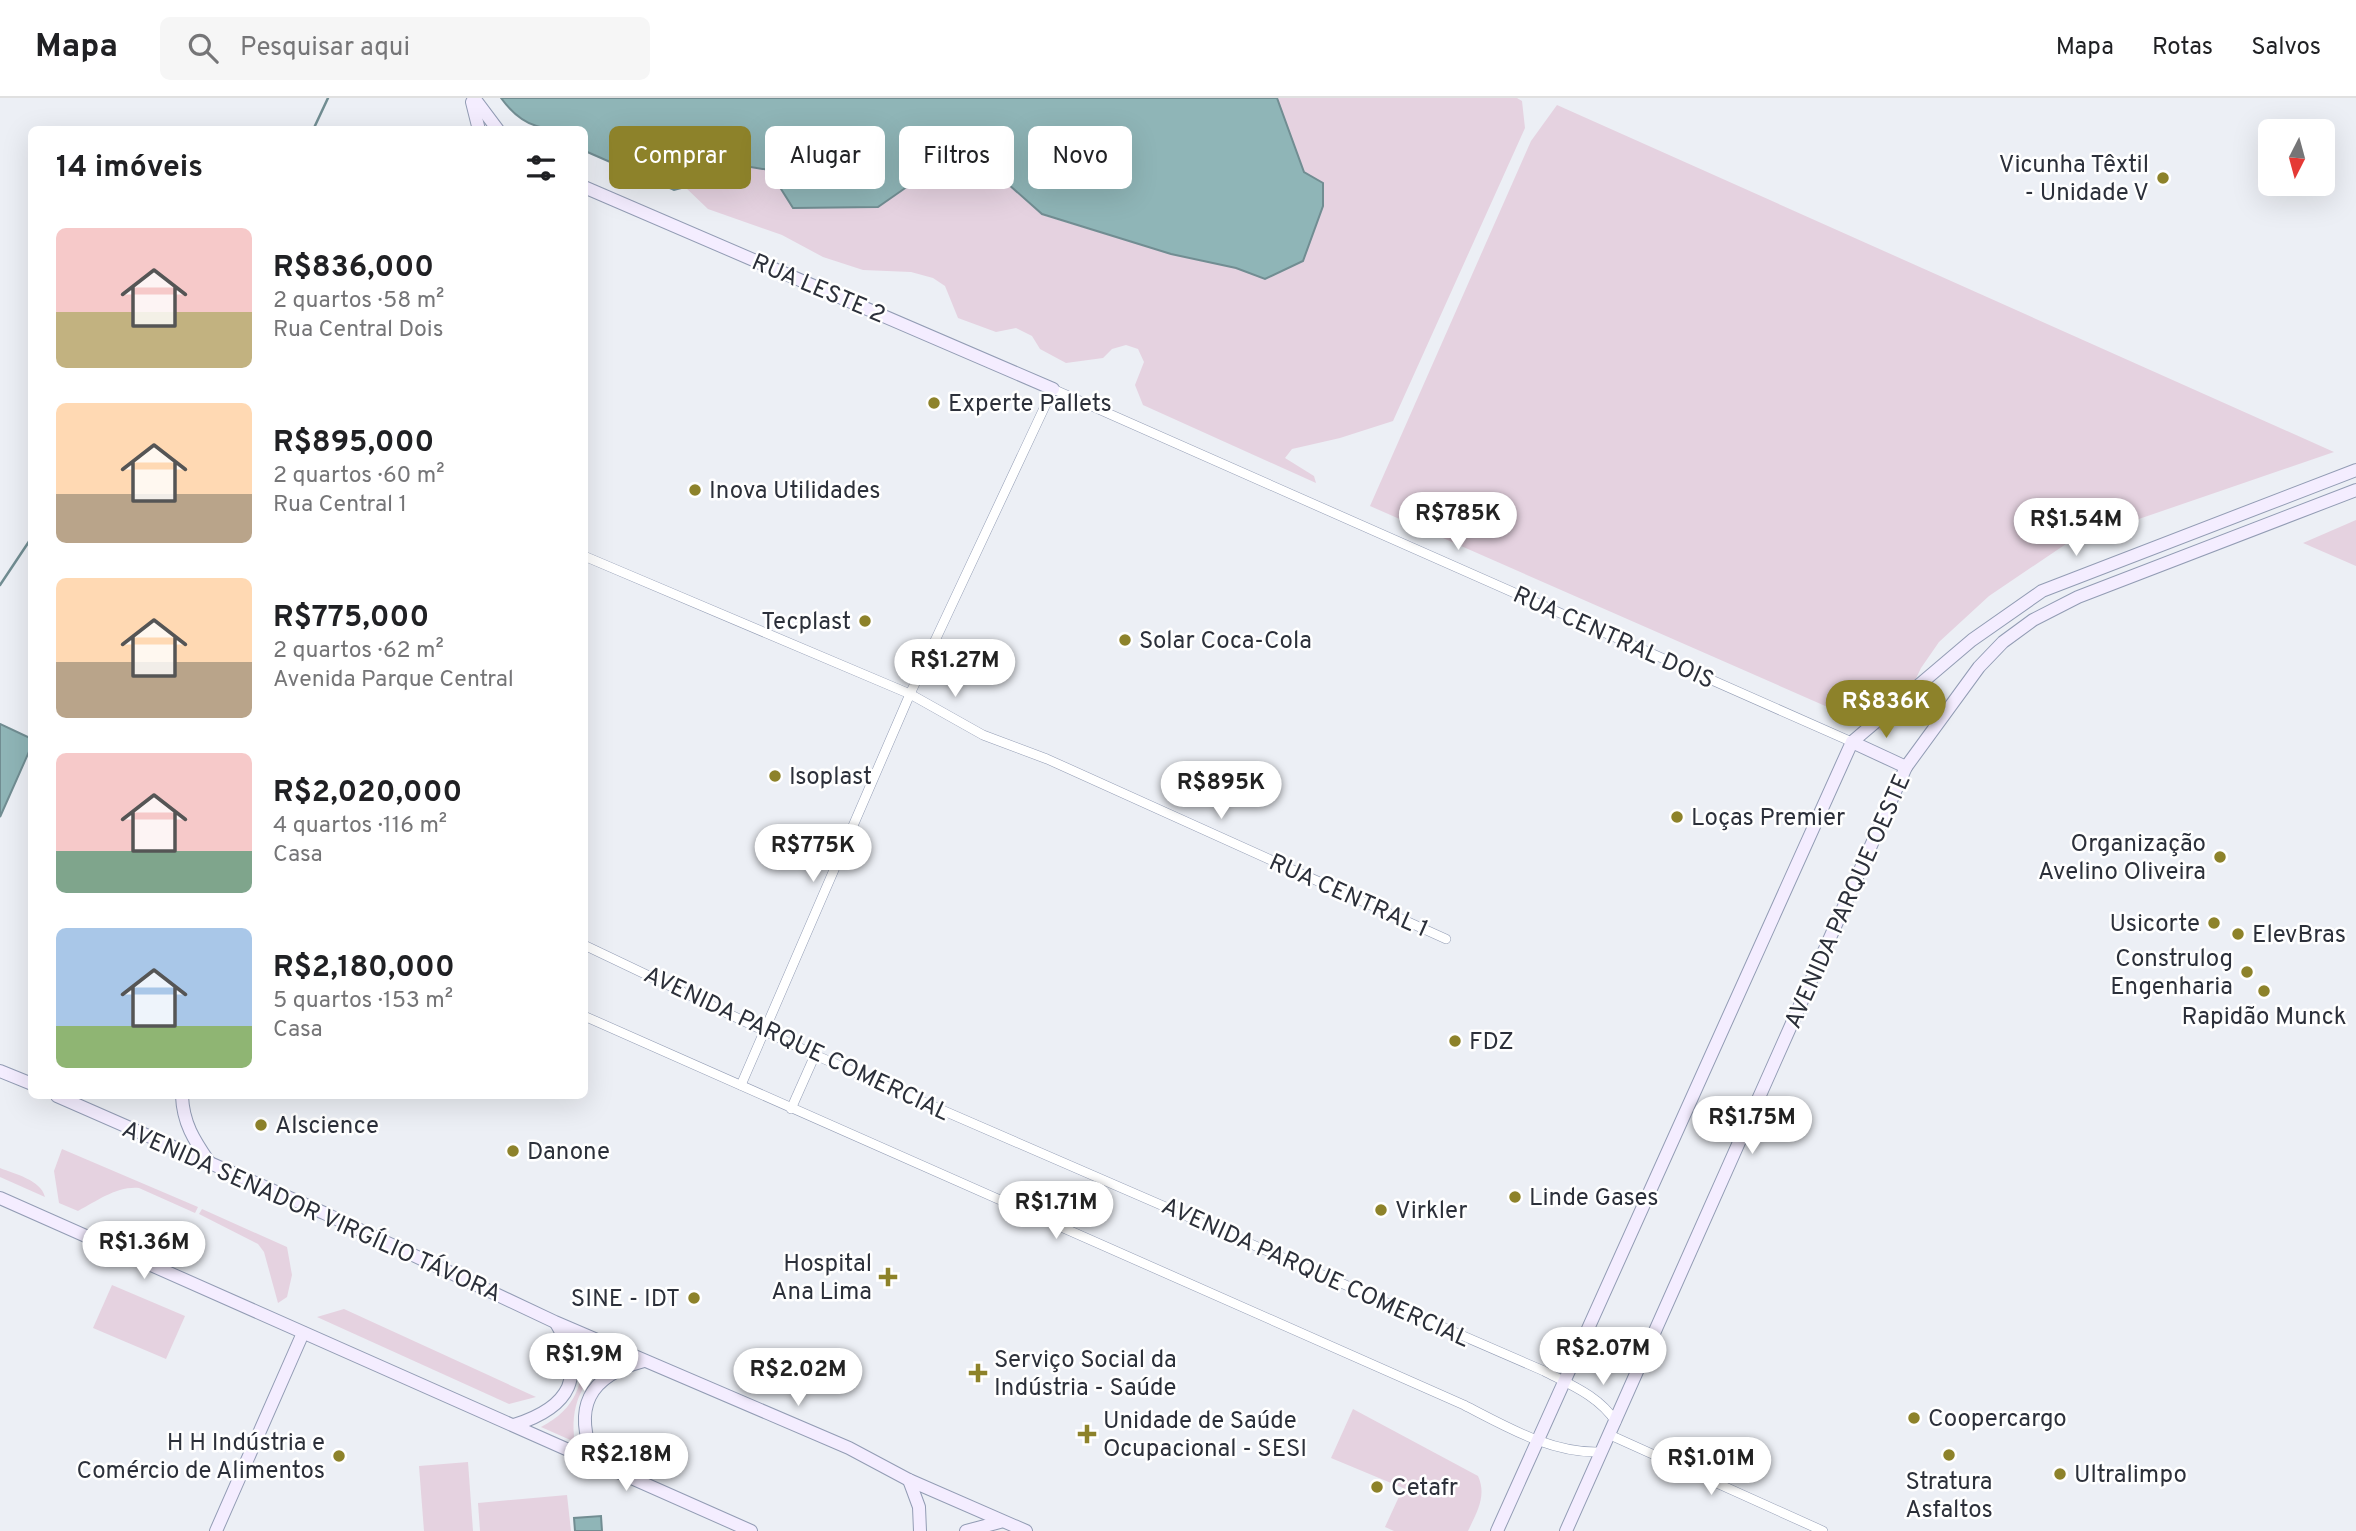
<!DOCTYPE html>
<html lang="pt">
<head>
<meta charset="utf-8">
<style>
  body { margin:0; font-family:Overpass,sans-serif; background:#f6f6f6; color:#202124; height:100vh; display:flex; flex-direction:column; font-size:26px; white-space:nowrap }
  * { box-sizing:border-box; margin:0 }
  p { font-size:23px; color:#757577 }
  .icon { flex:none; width:38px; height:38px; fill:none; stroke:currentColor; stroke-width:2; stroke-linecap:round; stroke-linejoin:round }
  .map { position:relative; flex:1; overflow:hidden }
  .panel { position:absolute; left:28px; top:28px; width:560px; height:973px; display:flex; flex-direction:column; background:#fff; border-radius:10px; box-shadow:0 7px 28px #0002 }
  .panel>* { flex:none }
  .banner { position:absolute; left:609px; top:28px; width:665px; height:63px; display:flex; gap:14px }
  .needle { width:46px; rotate:186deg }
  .buttons { position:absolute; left:2258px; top:21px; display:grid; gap:14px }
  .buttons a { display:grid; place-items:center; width:77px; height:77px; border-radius:10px; background:#fff; box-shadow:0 7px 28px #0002; font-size:35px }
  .price { position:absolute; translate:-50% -60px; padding:0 16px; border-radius:24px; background:#fff; color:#222; font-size:23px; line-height:46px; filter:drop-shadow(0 2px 4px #0008) }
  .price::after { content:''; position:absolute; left:50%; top:42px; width:21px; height:16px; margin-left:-10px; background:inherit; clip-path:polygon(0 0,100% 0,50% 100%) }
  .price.active { background:#8d822a; color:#fff }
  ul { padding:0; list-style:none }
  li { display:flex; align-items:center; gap:21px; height:175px; padding:0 28px }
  li span { display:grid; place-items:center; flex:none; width:196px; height:140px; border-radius:10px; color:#555 }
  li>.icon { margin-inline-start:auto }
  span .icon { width:84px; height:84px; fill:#fffc; stroke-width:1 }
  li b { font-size:30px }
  h2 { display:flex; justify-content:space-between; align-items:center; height:84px; padding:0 28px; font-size:30px }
  .pill { padding:0 24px; border-radius:10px; background:#fff; box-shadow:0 7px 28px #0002; font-size:24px; line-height:63px }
  .pill.active { background:#8d822a; color:#fff }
  header { display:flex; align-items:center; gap:42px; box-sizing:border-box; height:98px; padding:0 35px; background:#fff; border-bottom:2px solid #e0e0e0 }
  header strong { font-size:33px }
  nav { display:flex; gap:38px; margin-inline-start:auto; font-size:24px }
  .search { width:490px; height:63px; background:#f6f6f6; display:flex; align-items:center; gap:18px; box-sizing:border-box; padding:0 24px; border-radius:10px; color:#757577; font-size:26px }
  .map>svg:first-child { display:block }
  .built { fill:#eceff5; fill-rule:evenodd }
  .green { fill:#e5d2e0 }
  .water { fill:#8fb5b7; stroke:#718d92; stroke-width:2 }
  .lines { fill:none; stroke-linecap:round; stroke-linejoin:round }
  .stream { stroke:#718d92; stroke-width:2.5 }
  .street-casing { stroke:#929cb4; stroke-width:10 }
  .secondary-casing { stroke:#929cb4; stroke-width:14 }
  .street { stroke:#fff; stroke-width:9 }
  .secondary { stroke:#f4edff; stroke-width:12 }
  .poi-dot { fill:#8d822a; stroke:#fff; stroke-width:2.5 }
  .labels { text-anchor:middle; stroke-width:5; stroke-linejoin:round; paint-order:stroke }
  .poi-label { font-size:24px; fill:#2c303a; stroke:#fff; text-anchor:start }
  .street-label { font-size:24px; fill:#2c303a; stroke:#fff }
</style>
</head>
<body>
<header>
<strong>Mapa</strong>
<div class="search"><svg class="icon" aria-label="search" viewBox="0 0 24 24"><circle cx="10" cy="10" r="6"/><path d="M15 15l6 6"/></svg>Pesquisar aqui</div>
<nav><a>Mapa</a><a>Rotas</a><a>Salvos</a></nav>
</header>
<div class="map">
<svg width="2356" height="1433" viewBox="0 0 2356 1433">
  <rect width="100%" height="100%" fill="#fbfbfb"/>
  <path class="built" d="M 0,0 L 2356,0 L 2356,1433 L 0,1433 ZM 32,32 L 584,32 L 584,998 L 32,998 ZM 2270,33 L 2322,33 L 2322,86 L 2270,86 Z"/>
  <g class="green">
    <polygon points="1277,0 1517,0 1522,3 1525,30 1393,323 1340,340 1292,351 1285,360 1314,378 1316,385 1143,307 1135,287 1144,264 1138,251 1126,247 1112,251 1103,260 1066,265 1040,251 1032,238 1016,230 996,234 958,220 945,188 933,180 911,174 863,172 823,159 782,137 708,111 685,89 720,64 769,72 794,110 878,109 911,86 938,73 999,78 1042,117 1171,156 1236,170 1265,181 1304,74"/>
    <polygon points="1557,7 2334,354 2066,446 1989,498 1939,544 1921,570 1889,636 1370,408 1531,43"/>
    <polygon points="2356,422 2356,468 2303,445"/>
    <path d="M 62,1051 L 198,1109 L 195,1115 L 139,1090 C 117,1088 97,1103 78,1113 L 59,1105 L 54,1073 Z"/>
    <path d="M 0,1070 C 15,1076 41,1082 45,1099 L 0,1079 Z"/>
    <polygon points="202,1111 287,1149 292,1177 287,1199 278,1205 264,1154 258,1146 199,1116"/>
    <polygon points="112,1187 185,1218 166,1261 93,1230"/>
    <polygon points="344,1211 536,1299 509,1306 317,1219"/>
    <path d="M 581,1246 L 613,1261 C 582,1278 569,1310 575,1344 L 541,1329 C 576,1311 586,1284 581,1246 Z"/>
    <path d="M 1353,1311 L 1478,1378 C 1487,1398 1477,1414 1468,1433 L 1394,1433 L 1385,1429 L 1403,1390 L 1331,1360 Z"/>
    <polygon points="468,1364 473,1433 424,1433 419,1368"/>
    <polygon points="567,1397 571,1433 480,1433 478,1405"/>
  </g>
  <g class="water">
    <path d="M 501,0 L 1277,0 L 1304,74 L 1323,85 L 1323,108 L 1303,163 L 1265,181 L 1236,170 L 1171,156 L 1042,116 L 999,78 L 938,73 L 911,86 L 878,109 L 793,110 L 769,72 L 721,64 L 685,89 L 674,92 L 585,53 L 584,32 C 547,32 525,33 501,0 Z"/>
    <polygon points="0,626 30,640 32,647 0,719"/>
    <polygon points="601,1418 602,1433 575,1433 574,1420"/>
  </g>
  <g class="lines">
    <g class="stream">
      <polyline points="313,32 328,0"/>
      <polyline points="0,487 32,439"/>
    </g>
    <defs>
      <g id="street">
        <polyline points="584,458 910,596 983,637 1047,661 1446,841"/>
        <path d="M 584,847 L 815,957 L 1544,1273 C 1571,1287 1599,1298 1616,1324"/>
        <path d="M 584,918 L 1464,1307 C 1507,1329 1552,1356 1602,1354"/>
        <polyline points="741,987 910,596 1053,291 1852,644"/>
        <polyline points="791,1011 815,957"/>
        <polyline points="1610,1337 1823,1433"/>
      </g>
      <g id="secondary">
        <polyline points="474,0 498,32"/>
        <polyline points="472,4 479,32"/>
        <polyline points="584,89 1053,291"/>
        <polyline points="1852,644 1906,669"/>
        <polyline points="0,973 32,986"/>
        <polyline points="57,998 324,1115 555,1224 849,1350 909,1382 1026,1433"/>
        <path d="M 182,998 C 183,1025 194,1042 209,1064"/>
        <polyline points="0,1100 751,1433"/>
        <path d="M 514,1327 C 571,1309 587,1278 556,1225"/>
        <path d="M 595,1363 C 572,1310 588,1278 644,1263"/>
        <polyline points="909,1382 919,1409 920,1433"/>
        <polyline points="216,1433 303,1235"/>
        <polyline points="966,1433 1000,1424"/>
        <polyline points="1497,1433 1852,644 1972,542 2042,493 2356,372"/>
        <polyline points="1566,1433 1906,669 1979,569 2003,544 2033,522 2078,499 2356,392"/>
      </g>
    </defs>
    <use href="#street" class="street-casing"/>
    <use href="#secondary" class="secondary-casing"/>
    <use href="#street" class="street"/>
    <use href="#secondary" class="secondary"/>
  </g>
  <g class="poi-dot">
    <circle cx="2163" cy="80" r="7"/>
    <circle cx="934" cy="305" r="7"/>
    <circle cx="695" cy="392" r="7"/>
    <circle cx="865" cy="523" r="7"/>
    <circle cx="1125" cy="542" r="7"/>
    <circle cx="775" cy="678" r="7"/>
    <circle cx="1677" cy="719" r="7"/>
    <circle cx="2220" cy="759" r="7"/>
    <circle cx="2214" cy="825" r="7"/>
    <circle cx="2238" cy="836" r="7"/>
    <circle cx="2247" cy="874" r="7"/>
    <circle cx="2264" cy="893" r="7"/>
    <circle cx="1455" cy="943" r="7"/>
    <circle cx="261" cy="1027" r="7"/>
    <circle cx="513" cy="1053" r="7"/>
    <circle cx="1515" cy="1099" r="7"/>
    <circle cx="1381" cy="1112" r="7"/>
    <path d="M884.5 1168.5h7v7h7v7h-7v7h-7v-7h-7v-7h7z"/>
    <circle cx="694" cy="1200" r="7"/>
    <path d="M974.5 1264.5h7v7h7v7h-7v7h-7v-7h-7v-7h7z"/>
    <circle cx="1914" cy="1320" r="7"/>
    <path d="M1083.5 1325.5h7v7h7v7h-7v7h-7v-7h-7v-7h7z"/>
    <circle cx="1949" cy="1357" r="7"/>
    <circle cx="339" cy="1358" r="7"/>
    <circle cx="2060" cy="1376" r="7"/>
    <circle cx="1377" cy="1389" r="7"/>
  </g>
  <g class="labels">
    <g class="poi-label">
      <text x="2149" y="74" text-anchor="end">Vicunha Têxtil<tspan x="2149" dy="28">- Unidade V</tspan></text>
      <text x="948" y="313">Experte Pallets</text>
      <text x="709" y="400">Inova Utilidades</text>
      <text x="851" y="531" text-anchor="end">Tecplast</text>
      <text x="1139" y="550">Solar Coca-Cola</text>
      <text x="789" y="686">Isoplast</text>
      <text x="1691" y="727">Loças Premier</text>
      <text x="2206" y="753" text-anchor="end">Organização<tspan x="2206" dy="28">Avelino Oliveira</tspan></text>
      <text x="2200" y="833" text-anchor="end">Usicorte</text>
      <text x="2252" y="844">ElevBras</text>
      <text x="2233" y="868" text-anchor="end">Construlog<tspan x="2233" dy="28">Engenharia</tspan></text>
      <text x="2264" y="926" text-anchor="middle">Rapidão Munck</text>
      <text x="1469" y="951">FDZ</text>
      <text x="275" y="1035">Alscience</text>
      <text x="527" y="1061">Danone</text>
      <text x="1529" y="1107">Linde Gases</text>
      <text x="1395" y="1120">Virkler</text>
      <text x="872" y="1173" text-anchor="end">Hospital<tspan x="872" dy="28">Ana Lima</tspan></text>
      <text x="680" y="1208" text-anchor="end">SINE - IDT</text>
      <text x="994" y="1269">Serviço Social da<tspan x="994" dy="28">Indústria - Saúde</tspan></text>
      <text x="1928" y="1328">Coopercargo</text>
      <text x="1103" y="1330">Unidade de Saúde<tspan x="1103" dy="28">Ocupacional - SESI</tspan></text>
      <text x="325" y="1352" text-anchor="end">H H Indústria e<tspan x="325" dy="28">Comércio de Alimentos</tspan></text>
      <text x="2074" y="1384">Ultralimpo</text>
      <text x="1949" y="1391" text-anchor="middle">Stratura<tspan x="1949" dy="28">Asfaltos</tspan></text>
      <text x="1391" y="1397">Cetafr</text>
    </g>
    <g class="street-label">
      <text transform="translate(819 190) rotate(23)" y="8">RUA LESTE 2</text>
      <text transform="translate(1614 539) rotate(24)" y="8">RUA CENTRAL DOIS</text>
      <text transform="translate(1349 797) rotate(24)" y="8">RUA CENTRAL 1</text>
      <text transform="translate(1847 803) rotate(-66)" y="8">AVENIDA PARQUE OESTE</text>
      <text transform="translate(797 945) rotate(25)" y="8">AVENIDA PARQUE COMERCIAL</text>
      <text transform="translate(312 1113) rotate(24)" y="8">AVENIDA SENADOR VIRGÍLIO TÁVORA</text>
      <text transform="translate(1316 1174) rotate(24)" y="8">AVENIDA PARQUE COMERCIAL</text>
    </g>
  </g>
</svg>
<div class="buttons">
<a><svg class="needle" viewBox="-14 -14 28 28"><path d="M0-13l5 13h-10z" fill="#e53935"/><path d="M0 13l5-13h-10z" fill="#757577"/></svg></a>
</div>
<b class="price" style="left:1458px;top:454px">R$785K</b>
<b class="price" style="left:2076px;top:460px">R$1.54M</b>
<b class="price" style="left:955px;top:601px">R$1.27M</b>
<b class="price active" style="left:1886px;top:642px">R$836K</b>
<b class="price" style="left:1221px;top:723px">R$895K</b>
<b class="price" style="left:813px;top:786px">R$775K</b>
<b class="price" style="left:1752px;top:1058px">R$1.75M</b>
<b class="price" style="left:1056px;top:1143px">R$1.71M</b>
<b class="price" style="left:144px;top:1183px">R$1.36M</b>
<b class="price" style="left:1603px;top:1289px">R$2.07M</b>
<b class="price" style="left:584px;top:1295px">R$1.9M</b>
<b class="price" style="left:798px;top:1310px">R$2.02M</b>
<b class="price" style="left:626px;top:1395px">R$2.18M</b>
<b class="price" style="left:1711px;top:1399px">R$1.01M</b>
<div class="banner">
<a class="pill active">Comprar</a>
<a class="pill">Alugar</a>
<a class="pill">Filtros</a>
<a class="pill">Novo</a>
</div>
<section class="panel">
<h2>14 imóveis<svg class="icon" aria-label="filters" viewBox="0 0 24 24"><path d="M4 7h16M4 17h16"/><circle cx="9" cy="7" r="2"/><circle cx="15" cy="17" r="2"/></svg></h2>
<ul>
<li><span style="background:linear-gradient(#f6c9c9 60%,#c2b280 0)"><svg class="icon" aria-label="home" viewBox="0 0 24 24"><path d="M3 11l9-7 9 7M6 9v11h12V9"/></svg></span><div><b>R$836,000</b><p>2 quartos · 58 m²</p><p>Rua Central Dois</p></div></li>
<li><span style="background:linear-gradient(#ffd9b3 65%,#b9a48a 0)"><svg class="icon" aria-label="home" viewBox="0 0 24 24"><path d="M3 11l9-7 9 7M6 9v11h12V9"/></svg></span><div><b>R$895,000</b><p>2 quartos · 60 m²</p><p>Rua Central 1</p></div></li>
<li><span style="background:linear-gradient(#ffd9b3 60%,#b9a48a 0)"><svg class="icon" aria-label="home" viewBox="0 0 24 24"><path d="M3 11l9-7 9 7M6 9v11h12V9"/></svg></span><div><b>R$775,000</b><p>2 quartos · 62 m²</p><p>Avenida Parque Central</p></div></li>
<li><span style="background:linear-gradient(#f6c9c9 70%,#7fa58c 0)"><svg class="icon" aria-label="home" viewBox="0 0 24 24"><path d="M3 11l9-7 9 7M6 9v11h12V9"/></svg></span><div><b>R$2,020,000</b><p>4 quartos · 116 m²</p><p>Casa</p></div></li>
<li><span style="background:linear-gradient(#a9c7e8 70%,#8fb573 0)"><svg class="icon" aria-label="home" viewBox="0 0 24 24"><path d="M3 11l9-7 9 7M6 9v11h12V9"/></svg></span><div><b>R$2,180,000</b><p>5 quartos · 153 m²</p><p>Casa</p></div></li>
</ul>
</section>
</div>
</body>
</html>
